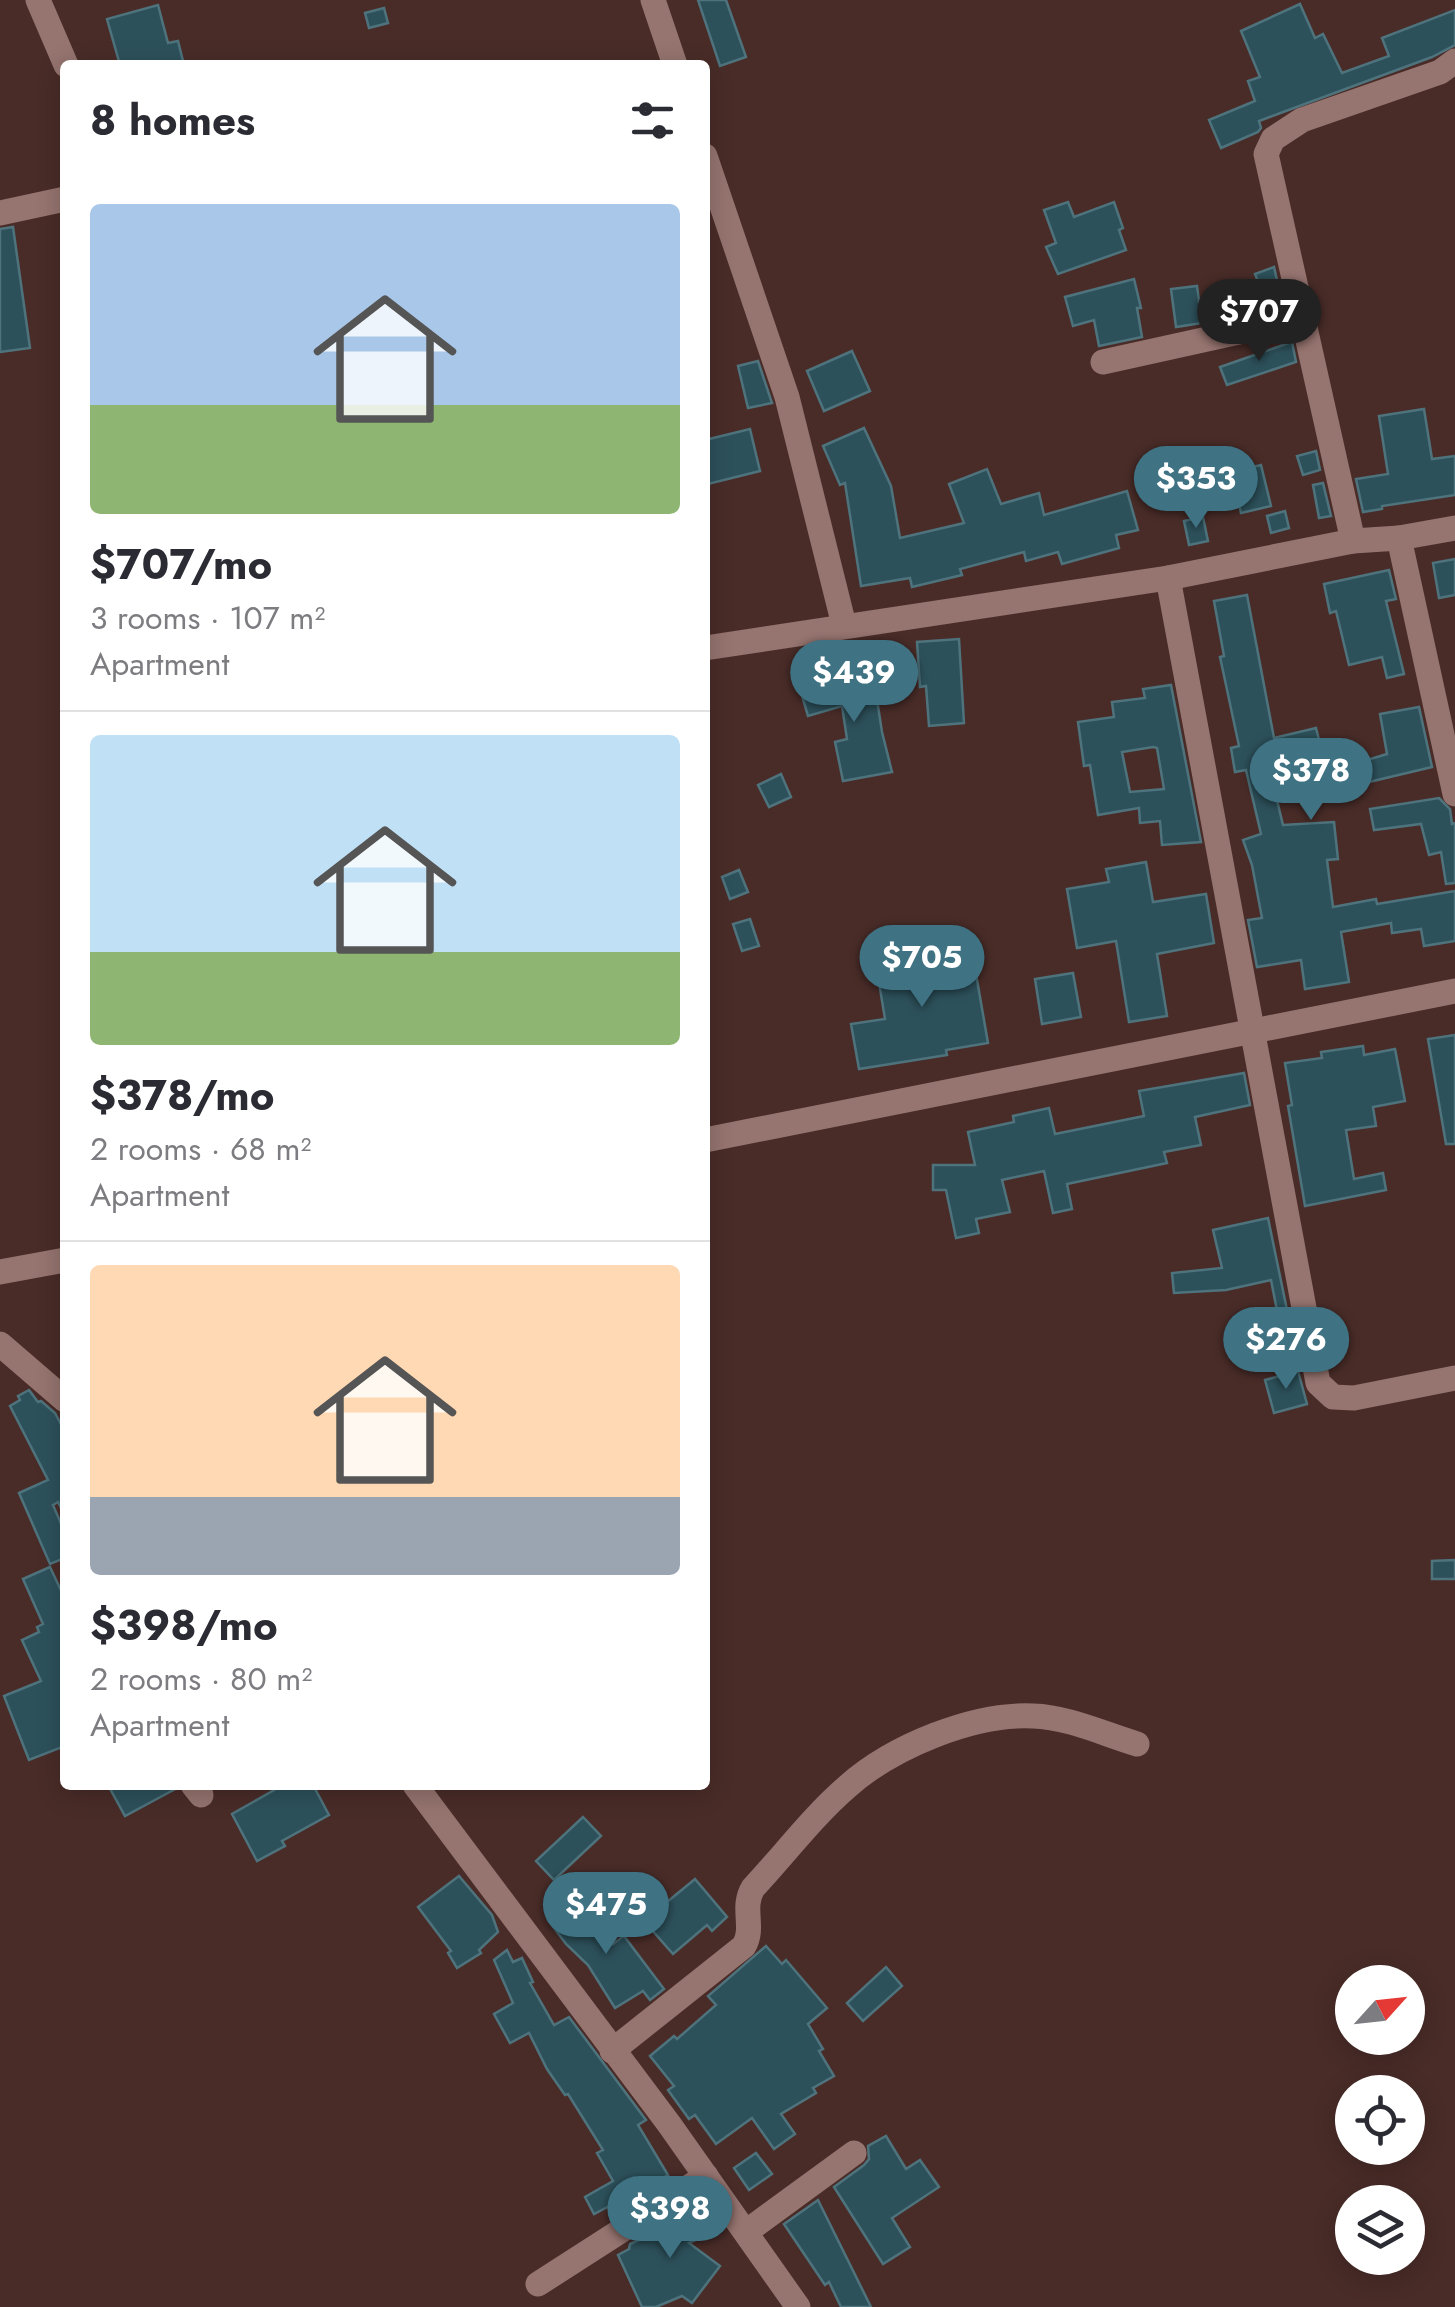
<!DOCTYPE html>
<html lang="en">
<head>
<meta charset="utf-8">
<style>
  body { margin:0; font-family:Jost,sans-serif; background:#f2f2f3; color:#2b2b33; height:100vh; display:flex; flex-direction:column; font-size:38px; white-space:nowrap }
  * { box-sizing:border-box; margin:0 }
  p { font-size:32px; color:#7c7c81 }
  .icon { flex:none; width:55px; height:55px; fill:none; stroke:currentColor; stroke-width:2; stroke-linecap:round; stroke-linejoin:round }
  .map { position:relative; flex:1; overflow:hidden }
  .drawer { position:absolute; left:60px; top:60px; width:650px; height:1730px; display:flex; flex-direction:column; background:#fff; border-radius:10px; box-shadow:0 5px 25px #0003 }
  .drawer>* { flex:none }
  .needle { width:65px; rotate:63deg }
  .fabs { position:absolute; left:1335px; top:1965px; display:grid; gap:20px }
  .fabs a { display:grid; place-items:center; width:90px; height:90px; border-radius:50%; background:#fff; box-shadow:0 5px 25px #0003; font-size:50px }
  .price { position:absolute; translate:-50% -85px; padding:0 22px; border-radius:35px; background:#3f7283; color:#fff; font-size:32px; line-height:65px; filter:drop-shadow(0 2px 5px #0008) }
  .price::after { content:''; position:absolute; left:50%; top:60px; width:30px; height:22px; margin-left:-15px; background:inherit; clip-path:polygon(0 0,100% 0,50% 100%) }
  .price.active { background:#222; color:#fff }
  ul { padding:0; list-style:none }
  li { display:grid; align-content:center; gap:20px; height:530px; padding:0 30px }
  li+li { border-top:2px solid #e1e1e2 }
  li span { display:grid; place-items:center; height:310px; border-radius:10px; color:#555 }
  li>.icon { margin-inline-start:auto }
  span .icon { width:180px; height:180px; fill:#fffc; stroke-width:1 }
  li b { font-size:42px }
  h2 { display:flex; justify-content:space-between; align-items:center; height:120px; padding:0 30px; font-size:42px }
  .map>svg:first-child { display:block }
  .building { fill:#2d515b; stroke:#4e737d; stroke-width:2.5; fill-rule:evenodd }
  .lines { fill:none; stroke-linecap:round; stroke-linejoin:round }
  .minor { stroke:#96746f; stroke-width:25 }
</style>
</head>
<body>
<div class="map">
<svg width="1455" height="2307" viewBox="0 0 1455 2307">
  <rect width="100%" height="100%" fill="#492c28"/>
  <g class="building">
    <polygon points="698,0 726,0 746,57 720,66"/>
    <polygon points="1300,4 1315,38 1323,34 1342,73 1389,56 1382,38 1455,10 1455,45 1432,57 1259,121 1261,128 1258,132 1221,148 1209,120 1255,101 1248,81 1260,77 1241,31"/>
    <polygon points="158,5 168,43 178,41 184,65 120,65 107,19"/>
    <polygon points="384,8 388,23 369,28 365,13"/>
    <polygon points="1068,202 1074,217 1114,202 1123,228 1119,230 1126,250 1058,274 1046,247 1056,243 1044,210"/>
    <polygon points="13,227 30,348 0,352 0,229"/>
    <polygon points="1274,267 1283,306 1269,309 1255,274"/>
    <polygon points="1134,279 1141,308 1137,308 1142,337 1099,346 1094,320 1073,326 1065,297"/>
    <polygon points="1197,286 1202,323 1176,327 1171,289"/>
    <polygon points="1292,342 1296,362 1227,385 1220,367"/>
    <polygon points="852,351 870,391 824,411 807,371"/>
    <polygon points="758,361 772,403 748,408 738,366"/>
    <polygon points="1424,409 1432,459 1455,456 1455,495 1382,506 1382,509 1363,512 1356,479 1388,474 1379,416"/>
    <polygon points="864,428 891,486 900,538 964,523 949,484 987,469 1001,504 1039,493 1044,515 1127,491 1138,530 1116,535 1119,548 1062,564 1058,552 1026,561 1024,552 960,569 962,575 912,587 910,578 861,586 845,483 840,485 823,446"/>
    <polygon points="750,429 760,471 708,484 705,440"/>
    <polygon points="1316,451 1320,470 1303,475 1297,456"/>
    <polygon points="1261,465 1271,506 1241,513 1232,472"/>
    <polygon points="1323,483 1331,516 1319,518 1313,485"/>
    <polygon points="1285,511 1289,528 1271,533 1267,516"/>
    <polygon points="1203,517 1208,541 1189,545 1184,521"/>
    <polygon points="1455,559 1455,595 1439,598 1433,563"/>
    <polygon points="1389,570 1396,599 1386,601 1404,674 1387,678 1382,657 1349,665 1336,611 1330,613 1324,584"/>
    <polygon points="1247,595 1274,738 1316,728 1327,772 1387,754 1380,714 1419,707 1432,767 1310,796 1305,783 1275,792 1283,825 1334,822 1338,859 1327,860 1333,907 1376,899 1377,904 1455,891 1455,941 1424,946 1421,929 1392,933 1391,923 1341,932 1349,982 1305,989 1301,960 1257,967 1248,920 1262,918 1252,865 1243,840 1261,834 1246,770 1235,772 1231,748 1239,746 1220,657 1224,656 1214,601"/>
    <polygon points="959,639 964,723 929,726 926,686 920,687 917,642"/>
    <polygon points="873,674 882,732 892,772 843,781 835,742 847,739 842,706 808,716 800,689"/>
    <path d="M 1171,685 L 1201,842 L 1162,845 L 1160,821 L 1140,823 L 1139,808 L 1098,815 L 1090,765 L 1084,766 L 1078,722 L 1114,717 L 1112,702 L 1145,698 L 1143,689 ZM 1153,747 L 1157,748 L 1164,789 L 1130,792 L 1122,752 Z"/>
    <polygon points="781,774 791,797 769,807 758,785"/>
    <polygon points="1439,798 1450,809 1452,824 1455,823 1455,883 1446,884 1441,852 1429,855 1421,824 1374,830 1370,809"/>
    <polygon points="1146,862 1153,902 1206,894 1214,943 1157,954 1167,1016 1129,1022 1116,941 1077,948 1067,889 1109,882 1106,869"/>
    <polygon points="739,870 748,892 730,899 722,877"/>
    <polygon points="750,919 759,946 742,951 733,924"/>
    <polygon points="927,949 929,958 972,951 988,1043 946,1050 947,1055 859,1069 851,1024 885,1019 875,958"/>
    <polygon points="1073,973 1081,1017 1042,1024 1035,979"/>
    <polygon points="1455,1035 1455,1144 1446,1144 1428,1039"/>
    <polygon points="1363,1046 1364,1055 1395,1049 1405,1101 1373,1107 1376,1126 1346,1130 1354,1179 1383,1173 1386,1190 1305,1206 1288,1106 1292,1105 1285,1063 1322,1058 1321,1052"/>
    <polygon points="1244,1073 1250,1105 1195,1117 1201,1145 1164,1152 1167,1163 1067,1184 1072,1209 1053,1213 1044,1171 1002,1180 1010,1212 976,1219 979,1233 956,1238 946,1190 933,1190 933,1165 975,1165 968,1132 1014,1122 1013,1116 1049,1108 1055,1134 1144,1116 1139,1091"/>
    <polygon points="1268,1218 1294,1344 1284,1346 1271,1280 1226,1290 1174,1293 1172,1273 1222,1268 1213,1230"/>
    <polygon points="1298,1371 1307,1404 1274,1413 1265,1380"/>
    <polygon points="29,1390 38,1402 41,1401 55,1413 65,1432 65,1516 58,1502 53,1505 65,1533 65,1558 50,1564 19,1493 48,1480 10,1406 20,1400 18,1396"/>
    <polygon points="1455,1560 1455,1579 1432,1579 1432,1561"/>
    <polygon points="50,1567 65,1599 65,1746 29,1760 4,1696 41,1681 22,1640 39,1632 37,1627 43,1624 23,1579"/>
    <polygon points="108,1785 177,1785 177,1788 125,1816"/>
    <polygon points="283,1785 313,1785 329,1815 282,1841 285,1846 257,1861 232,1814"/>
    <polygon points="583,1817 601,1836 554,1880 536,1861"/>
    <polygon points="459,1876 492,1915 498,1932 479,1950 481,1953 457,1968 448,1953 451,1951 418,1907"/>
    <polygon points="695,1879 727,1917 712,1931 707,1925 673,1954 644,1921"/>
    <polygon points="575,1901 594,1928 598,1925 613,1944 624,1936 664,1989 650,2000 643,1991 615,2008 588,1965 566,1944 548,1920"/>
    <polygon points="766,1946 782,1964 786,1960 827,2008 808,2024 823,2049 819,2051 834,2076 813,2088 816,2093 781,2114 795,2134 774,2149 752,2118 716,2144 695,2115 689,2119 668,2090 674,2086 650,2056 674,2036 677,2039 716,2005 708,1996"/>
    <polygon points="507,1950 513,1962 522,1958 533,1982 530,1983 554,2025 569,2017 646,2120 638,2125 668,2175 594,2214 585,2197 613,2181 597,2153 603,2150 568,2094 565,2095 547,2069 529,2033 510,2043 494,2014 513,2003 494,1960"/>
    <polygon points="886,1967 902,1986 863,2021 847,2003"/>
    <polygon points="886,2136 906,2169 920,2160 939,2187 892,2218 910,2247 883,2264 834,2187 864,2165 869,2159 868,2146"/>
    <polygon points="756,2153 772,2174 749,2190 734,2168"/>
    <polygon points="818,2200 871,2307 841,2307 829,2282 825,2285 784,2224"/>
    <polygon points="697,2201 712,2232 689,2243 720,2266 692,2303 682,2296 656,2307 642,2307 618,2255 629,2249 630,2244 679,2222 675,2215"/>
  </g>
  <g class="lines">
    <g class="minor">
      <polyline points="38,0 66,65"/>
      <polyline points="653,0 675,65"/>
      <polyline points="705,156 787,397 844,625"/>
      <polyline points="0,213 65,199"/>
      <polyline points="1103,362 1303,318"/>
      <polyline points="1399,538 1455,794"/>
      <polyline points="1353,541 1266,154 1273,139 1302,120 1440,72 1455,61"/>
      <polyline points="1168,578 1318,1383 1333,1397 1354,1398 1455,1378"/>
      <polyline points="705,648 1168,578 1353,541 1399,538 1455,528"/>
      <polyline points="705,1140 1455,991"/>
      <polyline points="0,1272 65,1260"/>
      <polyline points="0,1344 65,1400"/>
      <polyline points="193,1785 201,1795"/>
      <polyline points="415,1785 669,2124 798,2307"/>
      <path d="M 612,2051 L 744,1946 C 755,1927 741,1908 753,1888 C 784,1855 813,1816 848,1786 C 892,1747 973,1713 1033,1716 C 1068,1717 1104,1734 1137,1744"/>
      <polyline points="746,2232 854,2153"/>
      <polyline points="538,2284 706,2176"/>
    </g>
  </g>
</svg>
<div class="fabs">
<a><svg class="needle" viewBox="-14 -14 28 28"><path d="M0-13l5 13h-10z" fill="#e53935"/><path d="M0 13l5-13h-10z" fill="#7c7c81"/></svg></a>
<a><svg class="icon" aria-label="locate" viewBox="0 0 24 24"><circle cx="12" cy="12" r="6"/><path d="M12 2v4M12 18v4M2 12h4M18 12h4"/></svg></a>
<a><svg class="icon" aria-label="layers" viewBox="0 0 24 24"><path d="M12 4l9 5-9 5-9-5zM3 14l9 5 9-5"/></svg></a>
</div>
<b class="price active" style="left:1259px;top:364px">$707</b>
<b class="price" style="left:1196px;top:531px">$353</b>
<b class="price" style="left:854px;top:725px">$439</b>
<b class="price" style="left:1311px;top:823px">$378</b>
<b class="price" style="left:922px;top:1010px">$705</b>
<b class="price" style="left:1286px;top:1392px">$276</b>
<b class="price" style="left:606px;top:1957px">$475</b>
<b class="price" style="left:670px;top:2261px">$398</b>
<section class="drawer">
<h2>8 homes<svg class="icon" aria-label="filters" viewBox="0 0 24 24"><path d="M4 7h16M4 17h16"/><circle cx="9" cy="7" r="2"/><circle cx="15" cy="17" r="2"/></svg></h2>
<ul>
<li><span style="background:linear-gradient(#a9c7e8 65%,#8fb573 0)"><svg class="icon" aria-label="home" viewBox="0 0 24 24"><path d="M3 11l9-7 9 7M6 9v11h12V9"/></svg></span><div><b>$707/mo</b><p>3 rooms · 107 m²</p><p>Apartment</p></div></li>
<li><span style="background:linear-gradient(#bfe0f5 70%,#8fb573 0)"><svg class="icon" aria-label="home" viewBox="0 0 24 24"><path d="M3 11l9-7 9 7M6 9v11h12V9"/></svg></span><div><b>$378/mo</b><p>2 rooms · 68 m²</p><p>Apartment</p></div></li>
<li><span style="background:linear-gradient(#ffd9b3 75%,#9aa5b1 0)"><svg class="icon" aria-label="home" viewBox="0 0 24 24"><path d="M3 11l9-7 9 7M6 9v11h12V9"/></svg></span><div><b>$398/mo</b><p>2 rooms · 80 m²</p><p>Apartment</p></div></li>
</ul>
</section>
</div>
</body>
</html>
